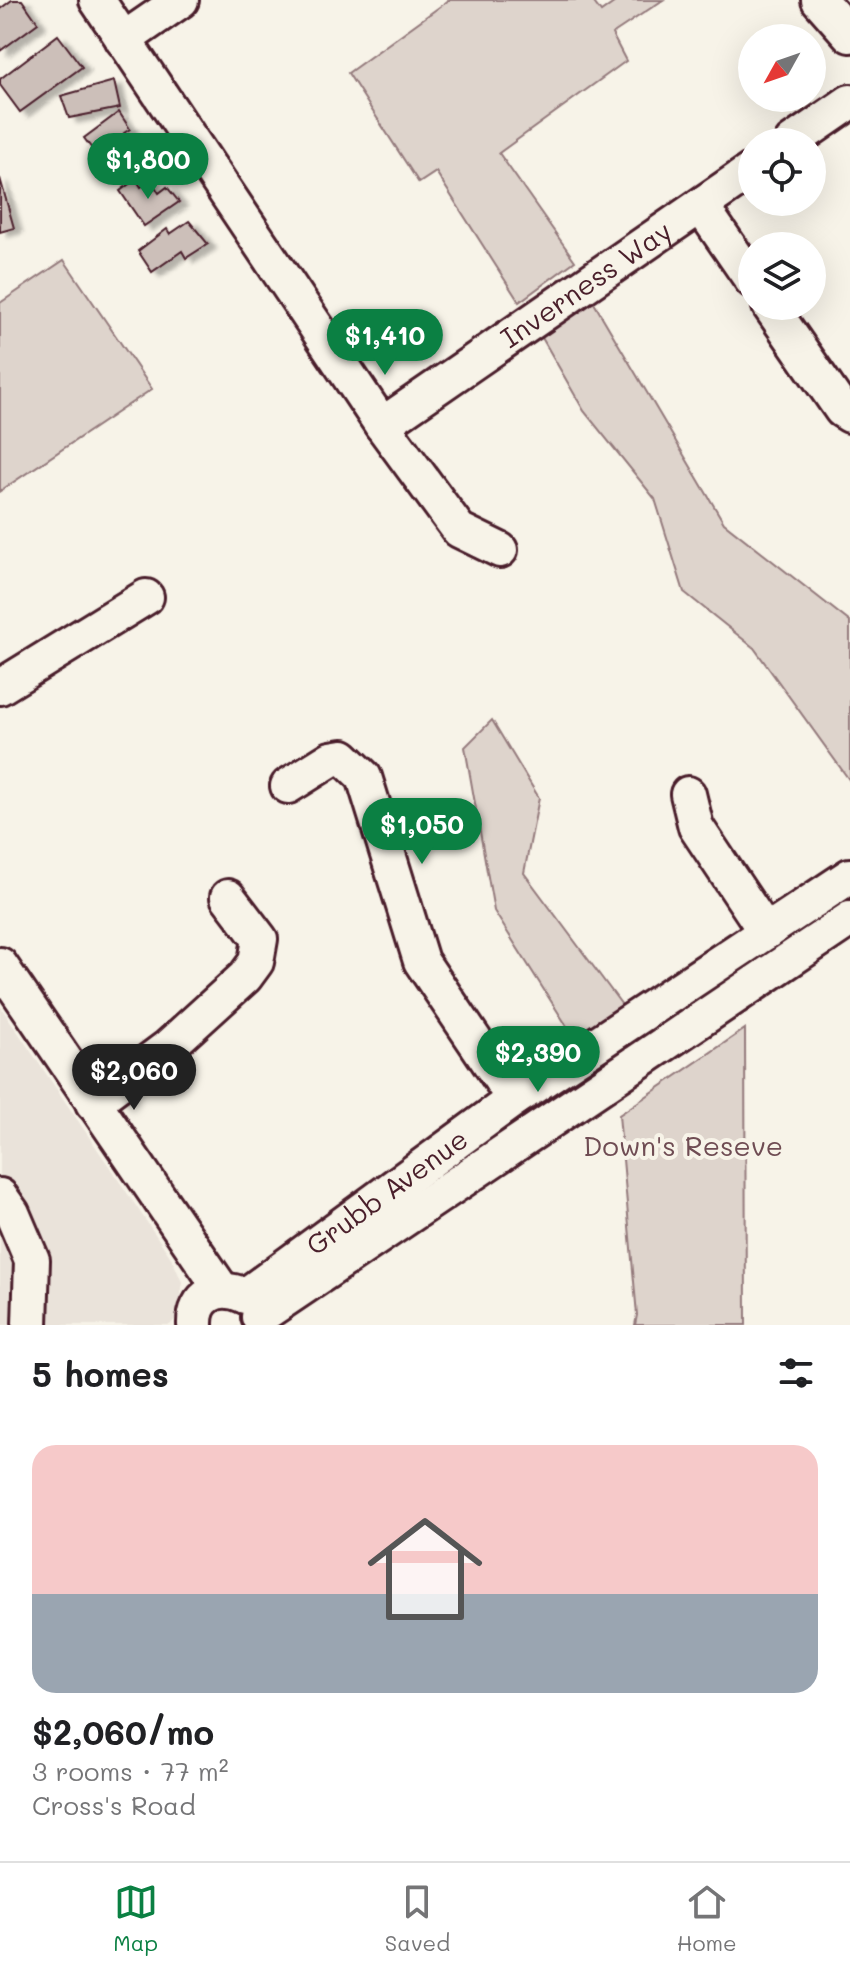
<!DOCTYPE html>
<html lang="en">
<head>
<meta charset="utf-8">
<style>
  body { margin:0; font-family:Mali,sans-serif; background:#f2f2f2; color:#202124; height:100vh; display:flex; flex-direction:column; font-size:30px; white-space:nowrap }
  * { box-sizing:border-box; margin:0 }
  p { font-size:26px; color:#757577 }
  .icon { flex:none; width:44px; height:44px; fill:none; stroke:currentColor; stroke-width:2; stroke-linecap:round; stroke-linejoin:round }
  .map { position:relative; height:1325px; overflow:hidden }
  .sheet { display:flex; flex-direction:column; background:#fff; flex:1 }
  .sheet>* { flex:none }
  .needle { width:52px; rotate:230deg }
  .controls { position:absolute; left:738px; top:24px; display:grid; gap:16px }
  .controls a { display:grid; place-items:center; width:88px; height:88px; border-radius:50%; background:#fff; box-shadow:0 8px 32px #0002; font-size:40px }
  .price { position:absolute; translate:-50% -68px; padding:0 18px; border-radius:28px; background:#0b8043; color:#fff; font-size:26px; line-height:52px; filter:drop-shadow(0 2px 4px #0008) }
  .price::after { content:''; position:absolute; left:50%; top:48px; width:24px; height:18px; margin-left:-12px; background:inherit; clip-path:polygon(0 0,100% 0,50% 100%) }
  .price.on { background:#222; color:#fff }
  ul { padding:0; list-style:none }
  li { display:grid; align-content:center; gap:16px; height:424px; padding:0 32px }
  li span { display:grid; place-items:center; height:248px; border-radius:24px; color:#555 }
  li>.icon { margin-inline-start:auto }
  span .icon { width:144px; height:144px; fill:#fffc; stroke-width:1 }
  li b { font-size:34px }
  h2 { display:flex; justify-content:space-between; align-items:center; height:96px; padding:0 32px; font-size:34px }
  .dock { display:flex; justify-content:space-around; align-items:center; height:112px; border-top:2px solid #e0e0e0; background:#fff; font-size:22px; color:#757577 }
  .dock a { display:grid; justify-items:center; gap:4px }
  .dock .on { color:#0b8043 }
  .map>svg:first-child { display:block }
  .built { fill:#eae3da }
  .green { fill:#ded4cc; stroke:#947a7c; stroke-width:2 }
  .building { fill:#ccbfb9; stroke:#4a1f2b; stroke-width:2; filter:url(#shadow) }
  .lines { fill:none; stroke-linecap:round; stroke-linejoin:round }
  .minor-casing { stroke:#4a1f2b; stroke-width:40 }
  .minor { stroke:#f7f3e8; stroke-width:34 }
  .labels { text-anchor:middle; stroke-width:8; stroke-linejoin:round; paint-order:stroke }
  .street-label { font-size:28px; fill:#4a1f2b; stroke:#f7f3e8 }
  .park-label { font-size:28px; fill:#6f4c53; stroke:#f7f3e8 }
</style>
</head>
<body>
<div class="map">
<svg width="850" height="1325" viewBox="0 0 850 1325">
  <defs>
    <filter id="shadow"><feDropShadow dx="8" dy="4.5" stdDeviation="2" flood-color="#0004"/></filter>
  </defs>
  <rect width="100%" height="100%" fill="#f7f3e8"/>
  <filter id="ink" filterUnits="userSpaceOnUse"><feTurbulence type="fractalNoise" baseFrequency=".0125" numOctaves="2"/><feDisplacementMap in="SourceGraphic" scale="16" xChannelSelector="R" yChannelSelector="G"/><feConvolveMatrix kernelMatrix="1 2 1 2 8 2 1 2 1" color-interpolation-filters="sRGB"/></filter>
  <g filter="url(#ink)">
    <polygon class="built" points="0,1006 172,1259 182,1282 179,1315 170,1325 0,1325"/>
    <g class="green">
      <polygon points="449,0 592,0 601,12 618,0 663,0 612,34 626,61 499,153 575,261 519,302 436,172 419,183 348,73"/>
      <polygon points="64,260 152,389 0,491 0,303"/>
      <polygon points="584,286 724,523 850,622 850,781 754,648 684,592 655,499 584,411 533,322"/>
      <polygon points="492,720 539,798 524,873 622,1005 575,1039 494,911 465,747"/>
      <polygon points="745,1029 746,1325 635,1325 637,1315 619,1115"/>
    </g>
    <g class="building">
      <polygon points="12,0 22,0 38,23 0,51 0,9"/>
      <polygon points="58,35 82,67 20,112 0,85 0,79"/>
      <polygon points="114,81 120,108 69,118 61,96"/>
      <polygon points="119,112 130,129 124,133 132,144 124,151 129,159 109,172 84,138"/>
      <polygon points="0,178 14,228 0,232"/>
      <polygon points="136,179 141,187 151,180 159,193 167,187 179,202 144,226 120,191"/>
      <polygon points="189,221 208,244 186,258 182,251 152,272 138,251 167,229 170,234"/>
    </g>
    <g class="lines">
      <defs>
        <g id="minor">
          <polyline points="97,0 382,425 459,530 500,550"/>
          <polyline points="819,0 850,35"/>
          <polyline points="123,40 181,0"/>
          <polyline points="792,142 850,102"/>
          <polyline points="701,206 752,280"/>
          <polyline points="770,306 842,410 850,415"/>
          <path id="s1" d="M 382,425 L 752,170"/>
          <polyline points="0,687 146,597"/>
          <polyline points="288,786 331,759 343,757 364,777 421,961 514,1099"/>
          <polyline points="688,794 696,827 766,932"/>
          <polyline points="0,965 222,1290"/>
          <polyline points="93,1103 168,1047 245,977 256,962 260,939 228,897"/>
          <polyline points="0,1196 12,1213 32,1260 30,1325"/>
          <path id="s2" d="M 245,1296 L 514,1099 L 850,876"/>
          <polyline points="259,1317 850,919"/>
          <path d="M 195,1325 C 194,1296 218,1284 243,1295"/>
        </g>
      </defs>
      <use href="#minor" class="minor-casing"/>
      <use href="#minor" class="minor"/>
    </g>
  </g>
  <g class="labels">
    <g class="street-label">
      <text dy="10" stroke="none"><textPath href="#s1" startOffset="248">Inverness Way</textPath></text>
      <text dy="10" stroke="none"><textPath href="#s2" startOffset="176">Grubb Avenue</textPath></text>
    </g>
    <g class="park-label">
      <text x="683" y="1156">Down's Reseve</text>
    </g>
  </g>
</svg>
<div class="controls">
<a><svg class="needle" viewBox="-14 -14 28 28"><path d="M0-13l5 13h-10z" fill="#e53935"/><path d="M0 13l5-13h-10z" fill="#757577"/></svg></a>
<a><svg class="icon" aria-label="locate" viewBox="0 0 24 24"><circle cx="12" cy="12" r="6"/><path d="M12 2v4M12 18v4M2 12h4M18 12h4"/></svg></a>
<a><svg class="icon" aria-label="layers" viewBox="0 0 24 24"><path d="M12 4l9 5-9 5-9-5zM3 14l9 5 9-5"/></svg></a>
</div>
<b class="price" style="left:148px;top:201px">$1,800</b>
<b class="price" style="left:385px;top:377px">$1,410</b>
<b class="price" style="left:422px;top:866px">$1,050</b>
<b class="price" style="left:538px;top:1094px">$2,390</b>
<b class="price on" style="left:134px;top:1112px">$2,060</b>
</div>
<section class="sheet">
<h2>5 homes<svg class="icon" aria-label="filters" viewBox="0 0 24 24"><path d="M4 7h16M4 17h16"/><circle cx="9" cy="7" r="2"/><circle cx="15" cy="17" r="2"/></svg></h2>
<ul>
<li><span style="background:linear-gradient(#f6c9c9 60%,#9aa5b1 0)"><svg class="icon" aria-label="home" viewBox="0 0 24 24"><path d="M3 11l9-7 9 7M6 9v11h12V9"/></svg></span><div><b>$2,060/mo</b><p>3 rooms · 77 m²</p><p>Cross's Road</p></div></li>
</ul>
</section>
<nav class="dock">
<a class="on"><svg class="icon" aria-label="map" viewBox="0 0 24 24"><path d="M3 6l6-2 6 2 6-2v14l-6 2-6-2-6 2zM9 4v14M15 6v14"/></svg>Map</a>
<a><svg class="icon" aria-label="saved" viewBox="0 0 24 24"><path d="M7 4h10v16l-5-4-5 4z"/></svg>Saved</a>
<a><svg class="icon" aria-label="home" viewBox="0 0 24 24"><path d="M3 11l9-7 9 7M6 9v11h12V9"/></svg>Home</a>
</nav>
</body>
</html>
